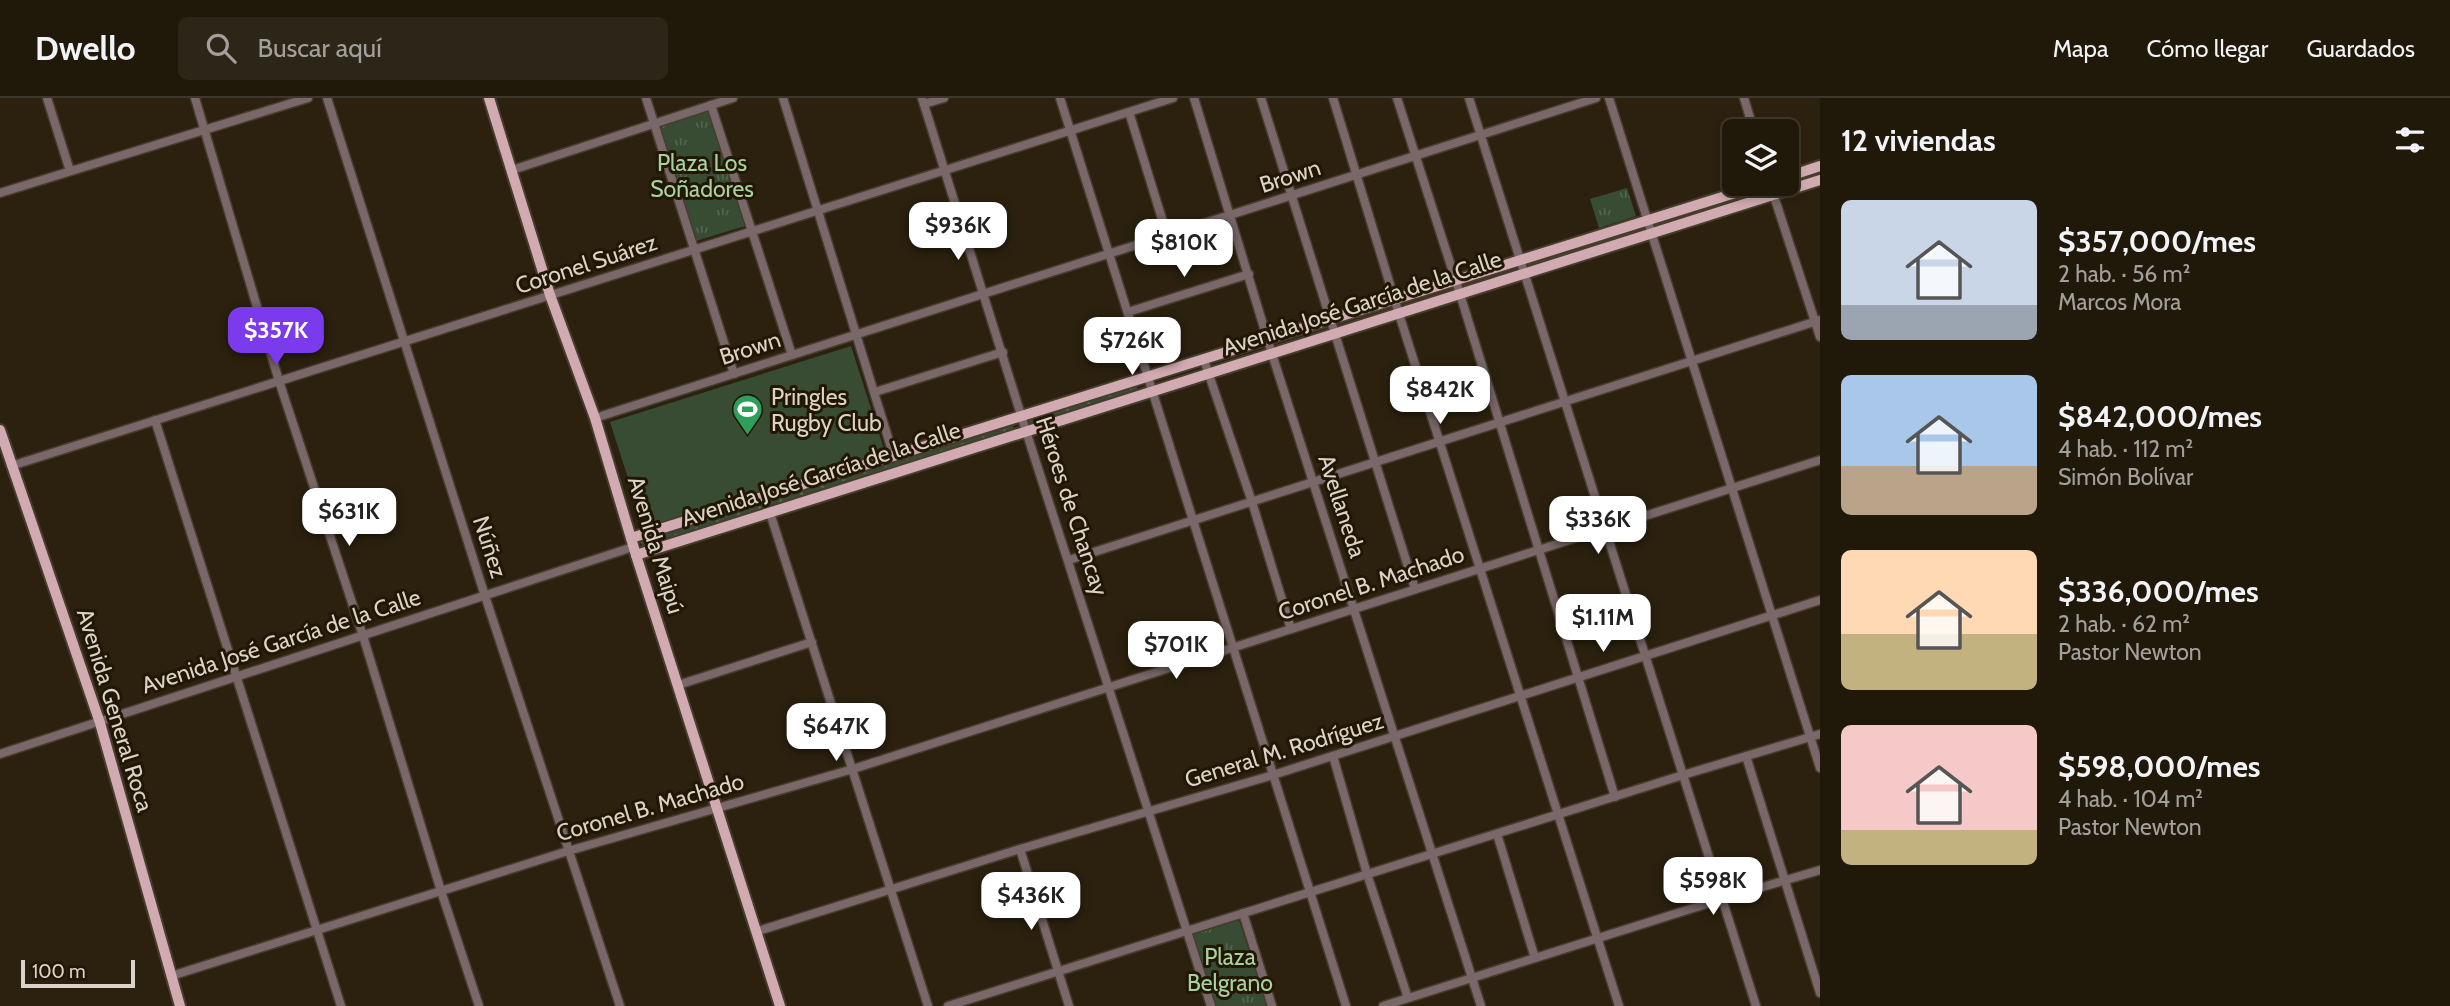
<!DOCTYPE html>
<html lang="es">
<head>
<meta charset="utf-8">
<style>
  body { margin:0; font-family:Cabin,sans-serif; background:#2d2618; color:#f1f3f6; height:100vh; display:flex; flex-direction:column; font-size:26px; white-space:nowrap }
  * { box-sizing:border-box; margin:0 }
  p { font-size:23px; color:#a2a09c }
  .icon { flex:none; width:38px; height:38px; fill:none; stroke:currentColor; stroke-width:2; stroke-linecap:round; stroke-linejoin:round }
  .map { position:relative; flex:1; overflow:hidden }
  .side { display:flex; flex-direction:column; background:#20190a; width:630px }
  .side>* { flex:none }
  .fabs { position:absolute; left:1722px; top:21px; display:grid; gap:14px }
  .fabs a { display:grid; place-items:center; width:77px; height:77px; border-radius:10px; background:#20190a; box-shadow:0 4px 10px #0003,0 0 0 2px #3d382b; font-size:35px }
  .scale { position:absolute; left:21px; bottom:18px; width:114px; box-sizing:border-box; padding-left:7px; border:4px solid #dbd3c8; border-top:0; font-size:19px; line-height:24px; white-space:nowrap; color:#dbd3c8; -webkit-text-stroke:5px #221705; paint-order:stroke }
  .price { position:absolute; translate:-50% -60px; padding:0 16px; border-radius:14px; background:#fff; color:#222; font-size:23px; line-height:46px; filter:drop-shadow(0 2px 4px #0008) }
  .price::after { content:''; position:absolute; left:50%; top:42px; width:21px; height:16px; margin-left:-10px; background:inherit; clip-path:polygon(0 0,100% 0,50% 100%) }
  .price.selected { background:#7c3aed; color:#fff }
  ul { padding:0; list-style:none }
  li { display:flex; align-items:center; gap:21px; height:175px; padding:0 21px }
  li span { display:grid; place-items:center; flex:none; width:196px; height:140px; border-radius:10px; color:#555 }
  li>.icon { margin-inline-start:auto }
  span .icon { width:84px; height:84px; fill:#fffc; stroke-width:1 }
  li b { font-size:30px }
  h2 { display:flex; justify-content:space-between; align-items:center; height:84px; padding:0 21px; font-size:30px }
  header { display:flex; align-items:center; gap:42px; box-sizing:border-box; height:98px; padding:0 35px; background:#20190a; border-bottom:2px solid #3d382b }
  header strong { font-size:33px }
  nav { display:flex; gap:38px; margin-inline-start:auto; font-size:24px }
  .search { width:490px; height:63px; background:#2d2618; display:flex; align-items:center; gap:18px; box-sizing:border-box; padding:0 24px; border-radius:10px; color:#a2a09c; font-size:26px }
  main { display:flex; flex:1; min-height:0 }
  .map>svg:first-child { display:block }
  .grass { fill:url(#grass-dots) }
  .park { fill:url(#park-tufts) }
  .pitch { fill:#374c33 }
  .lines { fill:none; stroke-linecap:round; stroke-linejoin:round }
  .minor-casing { stroke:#473d2c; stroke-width:11 }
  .major-casing { stroke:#473d2c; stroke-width:14 }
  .minor { stroke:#796769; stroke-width:8 }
  .major { stroke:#d1abb1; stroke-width:10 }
  .labels { text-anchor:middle; stroke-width:6; stroke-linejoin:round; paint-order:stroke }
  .park-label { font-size:23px; fill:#a7d19e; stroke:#221705 }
  .street-label { font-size:23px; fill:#dbd3c8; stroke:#221705 }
  .poi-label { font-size:23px; fill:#dbd3c8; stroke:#221705; text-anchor:start }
</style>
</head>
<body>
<header>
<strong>Dwello</strong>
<div class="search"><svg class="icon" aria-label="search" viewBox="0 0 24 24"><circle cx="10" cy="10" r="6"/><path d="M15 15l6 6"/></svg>Buscar aquí</div>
<nav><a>Mapa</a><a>Cómo llegar</a><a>Guardados</a></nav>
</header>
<main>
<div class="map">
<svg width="1820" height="908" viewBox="0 0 1820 908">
  <defs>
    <pattern id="grass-dots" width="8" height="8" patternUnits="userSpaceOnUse" patternTransform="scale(1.75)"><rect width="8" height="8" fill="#374c33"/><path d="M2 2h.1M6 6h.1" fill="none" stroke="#53654f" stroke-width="1.8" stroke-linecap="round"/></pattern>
    <pattern id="park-tufts" width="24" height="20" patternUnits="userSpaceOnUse" patternTransform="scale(1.75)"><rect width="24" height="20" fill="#374c33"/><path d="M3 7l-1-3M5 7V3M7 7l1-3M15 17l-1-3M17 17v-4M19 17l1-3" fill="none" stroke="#53654f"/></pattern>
  </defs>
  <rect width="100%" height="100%" fill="#2b210e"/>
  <g class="grass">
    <polygon points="1762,90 1764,97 1653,131 1651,124"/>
    <polygon points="1637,129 1639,136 1528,170 1526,163"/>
    <polygon points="1136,286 1138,293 1030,328 1028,321"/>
    <polygon points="1012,326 1015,333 643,449 640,443"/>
  </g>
  <g class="park">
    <polygon points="708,13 745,128 696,143 659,28"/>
    <polygon points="1627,90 1636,118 1599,130 1590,101"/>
    <polygon points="1239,822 1267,908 1215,908 1192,837"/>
  </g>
  <polygon class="pitch" points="851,248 885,354 644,430 610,324"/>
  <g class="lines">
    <defs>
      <g id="minor">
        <polyline points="47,0 70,73"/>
        <polyline points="195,0 279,283 363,538 441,793 479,908"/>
        <polyline points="327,0 485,498 620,908"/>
        <polyline points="646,0 734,276"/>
        <polyline points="783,0 894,359"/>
        <polyline points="922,0 1026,333 1211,908"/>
        <polyline points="1060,0 1346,908"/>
        <polyline points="1194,0 1272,256 1481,908"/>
        <polyline points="1261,0 1415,491"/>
        <polyline points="1333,0 1399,216 1619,908"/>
        <polyline points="1397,0 1460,196 1615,699"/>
        <polyline points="1469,0 1756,908"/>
        <polyline points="1609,0 1820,670"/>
        <polyline points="1744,0 1754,33"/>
        <polyline points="924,6 944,0"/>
        <polyline points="711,7 792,257"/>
        <polyline points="1129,14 1167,137"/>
        <polyline points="512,72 733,0"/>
        <polyline points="1770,86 1820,239"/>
        <polyline points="0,95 308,0"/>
        <polyline points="1128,214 1249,176"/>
        <polyline points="1204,262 1252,404 1291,531"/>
        <polyline points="875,294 1003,254"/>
        <polyline points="595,320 1596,0"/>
        <polyline points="155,322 341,908"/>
        <polyline points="11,368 1173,0"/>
        <polyline points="770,415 928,908"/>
        <polyline points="1069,462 1820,222"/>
        <polyline points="678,587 812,544"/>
        <polyline points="0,656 633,449"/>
        <polyline points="1333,658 1367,776 1408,900"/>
        <polyline points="1746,658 1820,895"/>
        <polyline points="1497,736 1535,860"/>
        <polyline points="1020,751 1069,908"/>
        <polyline points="1243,815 1272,908"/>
        <polyline points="758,833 1020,751 1273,677 1820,502"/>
        <polyline points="171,878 568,753 853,671 1820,362"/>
        <polyline points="948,908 1683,677 1820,636"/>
        <polyline points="1383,908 1722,801 1820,772"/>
      </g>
      <g id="major">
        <polyline points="489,0 550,197 595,320 636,457 780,908"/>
        <polyline points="1787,79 1820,68"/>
        <polyline points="0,332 100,625 180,908"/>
        <polyline points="631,440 1764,86"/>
        <polyline points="636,457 1820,82"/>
      </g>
    </defs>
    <use href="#minor" class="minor-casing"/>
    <use href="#major" class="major-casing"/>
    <use href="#minor" class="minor"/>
    <use href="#major" class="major"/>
  </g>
  <defs>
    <symbol id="stadium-pin" viewBox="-11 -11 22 30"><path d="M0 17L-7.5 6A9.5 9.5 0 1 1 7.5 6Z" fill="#2e9e5b" stroke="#221705"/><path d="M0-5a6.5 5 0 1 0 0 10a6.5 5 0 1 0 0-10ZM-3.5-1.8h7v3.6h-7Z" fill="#fff"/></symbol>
  </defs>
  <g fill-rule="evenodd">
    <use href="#stadium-pin" x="730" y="294" width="35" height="47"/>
  </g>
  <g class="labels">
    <g class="park-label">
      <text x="702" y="73">Plaza Los<tspan x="702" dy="26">Soñadores</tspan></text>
      <text x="1230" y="867">Plaza<tspan x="1230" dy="26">Belgrano</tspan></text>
    </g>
    <g class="street-label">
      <text transform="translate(1290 78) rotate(-18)" y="8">Brown</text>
      <text transform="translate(586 166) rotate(-18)" y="8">Coronel Suárez</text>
      <text transform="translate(1362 205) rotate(-18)" y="8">Avenida José García de la Calle</text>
      <text transform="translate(750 250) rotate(-18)" y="8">Brown</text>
      <text transform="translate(821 376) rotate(-18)" y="8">Avenida José García de la Calle</text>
      <text transform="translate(1072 408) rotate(72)" y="8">Héroes de Chancay</text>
      <text transform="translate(1342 408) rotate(72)" y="8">Avellaneda</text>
      <text transform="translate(656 447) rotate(73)" y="8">Avenida Maipú</text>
      <text transform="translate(490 449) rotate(72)" y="8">Núñez</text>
      <text transform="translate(1371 485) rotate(-18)" y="8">Coronel B. Machado</text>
      <text transform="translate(281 543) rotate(-18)" y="8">Avenida José García de la Calle</text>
      <text transform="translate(115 612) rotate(73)" y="8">Avenida General Roca</text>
      <text transform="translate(1284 652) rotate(-17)" y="8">General M. Rodríguez</text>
      <text transform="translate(650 709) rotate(-16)" y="8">Coronel B. Machado</text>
    </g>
    <g class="poi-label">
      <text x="771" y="307">Pringles<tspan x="771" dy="26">Rugby Club</tspan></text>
    </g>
  </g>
</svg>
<div class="fabs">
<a><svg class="icon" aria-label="layers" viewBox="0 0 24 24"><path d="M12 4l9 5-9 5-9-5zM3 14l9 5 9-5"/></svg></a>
</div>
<div class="scale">100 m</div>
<b class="price" style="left:958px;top:164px">$936K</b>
<b class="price" style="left:1184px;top:181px">$810K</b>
<b class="price selected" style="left:276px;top:269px">$357K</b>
<b class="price" style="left:1132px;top:279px">$726K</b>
<b class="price" style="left:1440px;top:328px">$842K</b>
<b class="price" style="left:349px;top:450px">$631K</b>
<b class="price" style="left:1598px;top:458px">$336K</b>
<b class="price" style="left:1603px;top:556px">$1.11M</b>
<b class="price" style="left:1176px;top:583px">$701K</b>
<b class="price" style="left:836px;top:665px">$647K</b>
<b class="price" style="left:1713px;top:819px">$598K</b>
<b class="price" style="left:1031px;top:834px">$436K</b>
</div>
<section class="side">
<h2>12 viviendas<svg class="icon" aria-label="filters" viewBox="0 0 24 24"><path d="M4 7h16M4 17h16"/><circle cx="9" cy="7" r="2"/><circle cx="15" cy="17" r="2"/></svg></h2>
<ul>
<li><span style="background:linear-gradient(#c9d6e8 75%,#9aa5b1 0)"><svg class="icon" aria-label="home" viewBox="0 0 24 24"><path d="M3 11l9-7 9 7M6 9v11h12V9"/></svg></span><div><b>$357,000/mes</b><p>2 hab. · 56 m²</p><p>Marcos Mora</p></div></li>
<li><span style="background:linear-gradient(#a9c7e8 65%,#b9a48a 0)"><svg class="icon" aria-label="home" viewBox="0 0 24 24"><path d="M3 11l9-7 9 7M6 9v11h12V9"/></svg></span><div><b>$842,000/mes</b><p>4 hab. · 112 m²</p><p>Simón Bolívar</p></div></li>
<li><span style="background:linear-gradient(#ffd9b3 60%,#c2b280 0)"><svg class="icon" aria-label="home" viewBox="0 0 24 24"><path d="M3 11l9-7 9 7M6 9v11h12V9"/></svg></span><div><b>$336,000/mes</b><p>2 hab. · 62 m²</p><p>Pastor Newton</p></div></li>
<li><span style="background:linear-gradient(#f6c9c9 75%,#c2b280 0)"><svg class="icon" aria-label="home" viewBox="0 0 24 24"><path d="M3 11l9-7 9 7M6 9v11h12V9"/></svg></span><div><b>$598,000/mes</b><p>4 hab. · 104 m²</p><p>Pastor Newton</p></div></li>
</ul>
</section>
</main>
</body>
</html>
